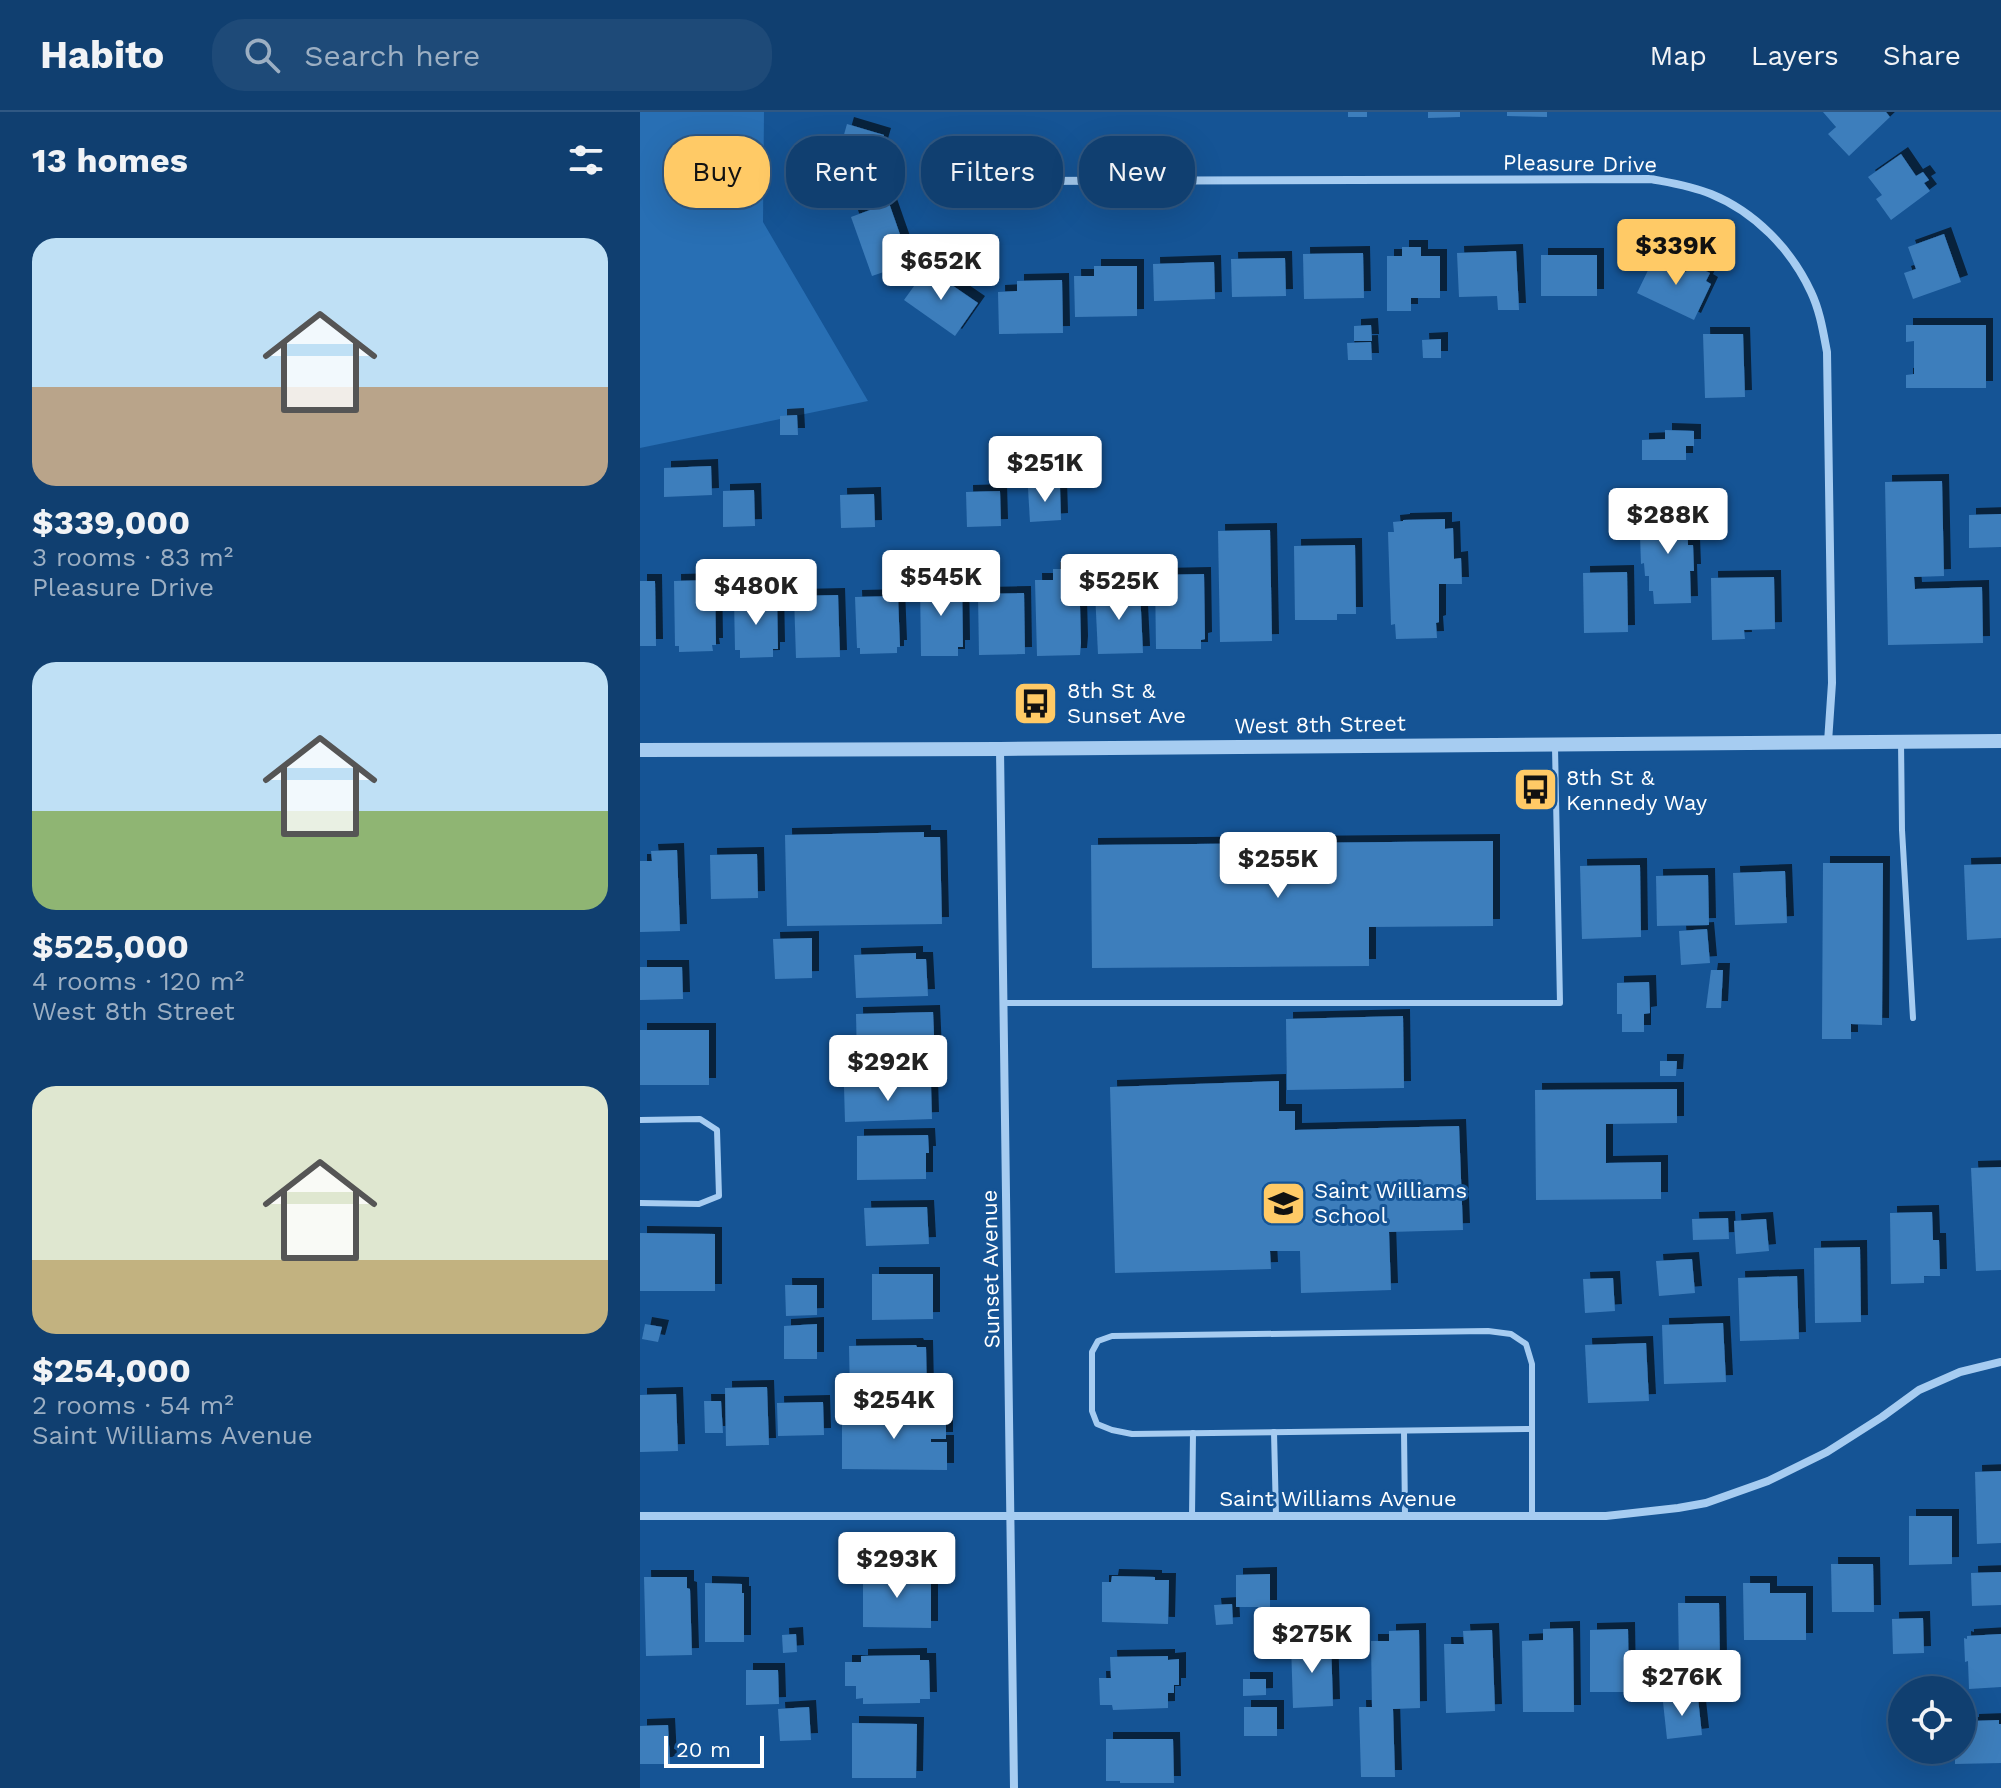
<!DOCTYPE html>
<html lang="en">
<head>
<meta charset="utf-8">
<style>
  body { margin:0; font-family:"Work Sans",sans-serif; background:#1e4a78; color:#f1f3f6; height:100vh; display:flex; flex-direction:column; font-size:30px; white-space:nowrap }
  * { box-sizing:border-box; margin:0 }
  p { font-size:26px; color:#9cafc3 }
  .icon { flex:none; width:44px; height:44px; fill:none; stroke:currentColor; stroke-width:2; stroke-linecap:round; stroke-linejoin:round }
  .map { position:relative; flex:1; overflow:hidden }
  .panel { display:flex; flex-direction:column; background:#103f70; width:640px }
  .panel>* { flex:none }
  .banner { position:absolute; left:24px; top:24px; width:760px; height:72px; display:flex; gap:16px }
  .buttons { position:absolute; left:1248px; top:1564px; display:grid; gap:16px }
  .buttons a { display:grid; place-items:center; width:88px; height:88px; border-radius:50%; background:#103f70; box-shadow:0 8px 32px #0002,0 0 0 2px #305883; font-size:40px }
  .scale { position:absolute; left:24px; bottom:20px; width:100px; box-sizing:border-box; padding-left:8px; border:4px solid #fff; border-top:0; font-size:22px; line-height:28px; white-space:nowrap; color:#fff; -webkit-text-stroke:6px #155495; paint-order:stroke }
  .price { position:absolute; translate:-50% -68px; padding:0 18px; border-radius:8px; background:#fff; color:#222; font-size:26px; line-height:52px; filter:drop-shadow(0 2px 4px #0008) }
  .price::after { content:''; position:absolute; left:50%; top:48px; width:24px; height:18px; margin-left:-12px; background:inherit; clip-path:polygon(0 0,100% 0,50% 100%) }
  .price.on { background:#ffca66; color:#111 }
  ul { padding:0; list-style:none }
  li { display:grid; align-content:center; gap:16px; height:424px; padding:0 32px }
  li span { display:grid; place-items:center; height:248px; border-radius:24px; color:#555 }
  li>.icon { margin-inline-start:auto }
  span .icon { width:144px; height:144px; fill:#fffc; stroke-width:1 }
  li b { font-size:34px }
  h2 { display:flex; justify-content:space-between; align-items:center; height:96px; padding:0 32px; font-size:34px }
  .pill { padding:0 28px; border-radius:32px; background:#103f70; box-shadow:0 8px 32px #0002,0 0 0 2px #305883; font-size:28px; line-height:72px }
  .pill.on { background:#ffca66; color:#111 }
  header { display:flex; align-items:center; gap:48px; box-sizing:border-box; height:112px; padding:0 40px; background:#103f70; border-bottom:2px solid #305883 }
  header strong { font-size:38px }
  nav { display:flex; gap:44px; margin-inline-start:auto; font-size:28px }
  .search { width:560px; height:72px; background:#1e4a78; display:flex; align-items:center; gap:20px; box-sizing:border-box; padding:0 28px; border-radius:32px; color:#9cafc3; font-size:30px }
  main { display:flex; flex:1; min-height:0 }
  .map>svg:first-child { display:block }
  .green { fill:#286fb4 }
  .building { fill:#3e7ebc; filter:url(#shadow) }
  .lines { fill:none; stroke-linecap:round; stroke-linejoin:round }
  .service { stroke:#a6ccf1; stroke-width:6 }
  .minor { stroke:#a6ccf1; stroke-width:8 }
  .tertiary { stroke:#a6ccf1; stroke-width:14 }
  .labels { text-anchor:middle; stroke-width:6; stroke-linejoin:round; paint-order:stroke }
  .street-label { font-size:22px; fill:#fff; stroke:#155495 }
  .poi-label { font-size:22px; fill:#fff; stroke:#155495; text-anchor:start }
</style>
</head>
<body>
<header>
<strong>Habito</strong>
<div class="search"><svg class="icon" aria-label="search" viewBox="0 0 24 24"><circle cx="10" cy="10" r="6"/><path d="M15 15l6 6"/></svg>Search here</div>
<nav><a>Map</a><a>Layers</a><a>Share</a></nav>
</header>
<main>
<section class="panel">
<h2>13 homes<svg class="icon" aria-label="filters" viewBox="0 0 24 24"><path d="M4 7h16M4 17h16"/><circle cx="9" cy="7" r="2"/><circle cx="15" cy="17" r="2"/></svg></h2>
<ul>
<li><span style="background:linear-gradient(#bfe0f5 60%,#b9a48a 0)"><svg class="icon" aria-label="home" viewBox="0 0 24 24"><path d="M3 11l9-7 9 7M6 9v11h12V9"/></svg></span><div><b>$339,000</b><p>3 rooms · 83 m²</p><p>Pleasure Drive</p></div></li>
<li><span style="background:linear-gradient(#bfe0f5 60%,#8fb573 0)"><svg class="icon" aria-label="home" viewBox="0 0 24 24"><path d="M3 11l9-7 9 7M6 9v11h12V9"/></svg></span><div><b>$525,000</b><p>4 rooms · 120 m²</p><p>West 8th Street</p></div></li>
<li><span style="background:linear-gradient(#dfe7d0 70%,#c2b280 0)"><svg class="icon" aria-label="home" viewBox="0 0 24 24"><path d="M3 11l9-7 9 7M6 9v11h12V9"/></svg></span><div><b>$254,000</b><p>2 rooms · 54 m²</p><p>Saint Williams Avenue</p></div></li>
</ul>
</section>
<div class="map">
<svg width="1361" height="1676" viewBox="0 0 1361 1676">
  <defs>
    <filter id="shadow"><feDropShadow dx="7" dy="-7" stdDeviation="0" flood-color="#0009"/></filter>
  </defs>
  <rect width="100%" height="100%" fill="#155495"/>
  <polygon class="green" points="0,0 124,0 123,110 228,289 0,336"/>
  <g class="building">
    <rect x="708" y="0" width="19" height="5"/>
    <polygon points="788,0 820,0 820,5 788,6"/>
    <polygon points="867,0 907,0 907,5 867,4"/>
    <polygon points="1183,0 1246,0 1250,5 1209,44 1188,22 1196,15"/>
    <polygon points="207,12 244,23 227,82 190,72"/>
    <polygon points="1261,42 1276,64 1283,60 1289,68 1284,71 1290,79 1251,108 1236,87 1242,83 1228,65"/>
    <polygon points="249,91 270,151 232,164 211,105"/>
    <polygon points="1304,122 1321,170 1273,187 1264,161 1276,157 1268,135"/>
    <polygon points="762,135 781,135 781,144 800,144 800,186 771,186 771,199 747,199 747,144 762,144"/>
    <polygon points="876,139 879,198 858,198 857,184 819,185 817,141"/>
    <polygon points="723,141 724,186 664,187 663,142"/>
    <rect x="901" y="143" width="56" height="41"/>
    <polygon points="645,146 646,184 592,185 591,147"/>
    <polygon points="1014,146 1046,160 1049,151 1070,161 1066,169 1071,172 1054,208 997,181"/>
    <polygon points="574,150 575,187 514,189 513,152"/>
    <polygon points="454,154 497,154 497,204 435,205 434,164 454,164"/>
    <polygon points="287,156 338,191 315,224 264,188"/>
    <polygon points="422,168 423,221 359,222 358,180 377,179 377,169"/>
    <polygon points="731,213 732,229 714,229 714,214"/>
    <polygon points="1266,213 1346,213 1346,276 1266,276 1266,263 1274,262 1274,229 1266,230"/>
    <polygon points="1063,222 1103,222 1105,285 1065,286"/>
    <polygon points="801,227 801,246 783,246 782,228"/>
    <polygon points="731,230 732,248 708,248 707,231"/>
    <polygon points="157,303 158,323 140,323 140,304"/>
    <polygon points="1025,318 1054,319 1054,334 1046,334 1046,348 1002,348 1002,328 1025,327"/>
    <polygon points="71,354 72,383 24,385 24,356"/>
    <polygon points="1302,369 1304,464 1274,465 1275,477 1342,475 1343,531 1248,533 1245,370"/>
    <polygon points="420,375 421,408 390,410 388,376"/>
    <polygon points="114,378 115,414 83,415 83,379"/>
    <polygon points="360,379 361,414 327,415 326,380"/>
    <polygon points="234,382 235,415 201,416 200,383"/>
    <polygon points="1047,398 1048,433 1053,433 1054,459 1050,459 1051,491 1014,492 1013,479 1009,479 1009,464 1005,464 1004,451 1001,452 1000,423 1005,422 1004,400"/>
    <polygon points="1361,402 1361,435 1329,436 1329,403"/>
    <polygon points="805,407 805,417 813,416 814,447 821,446 822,472 799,472 799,510 796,511 797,526 756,527 755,512 751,513 748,420 754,420 753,410 763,409 763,408"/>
    <polygon points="630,418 632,529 580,530 578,419"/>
    <polygon points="715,433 716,502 697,502 697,508 655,508 654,434"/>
    <polygon points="413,457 439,457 441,531 440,543 397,544 395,468 413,468"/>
    <polygon points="987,460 988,520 944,521 943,461"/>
    <polygon points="564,462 565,527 561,528 561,537 516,537 515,463"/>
    <polygon points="1134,465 1135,517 1104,518 1105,527 1072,528 1071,466"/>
    <polygon points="75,468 76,533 72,533 73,539 39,540 39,534 35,534 34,469"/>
    <polygon points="0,469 15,469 16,534 0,534"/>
    <polygon points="322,469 323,535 318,535 318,544 281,544 280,470"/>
    <polygon points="500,478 503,541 458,542 455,480"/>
    <polygon points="384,481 385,542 339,543 338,482"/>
    <polygon points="198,483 200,545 156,546 154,484"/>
    <polygon points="258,484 260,535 257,535 257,541 220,542 220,536 217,536 215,485"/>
    <polygon points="137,485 138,537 133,537 133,545 100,546 100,538 95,538 94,486"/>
    <polygon points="284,720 284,725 300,725 302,812 147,814 145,723"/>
    <polygon points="853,729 853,814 729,815 729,854 452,856 451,733"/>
    <polygon points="37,738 40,819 0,820 0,749 12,749 11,739"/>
    <polygon points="117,742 118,786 71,787 70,743"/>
    <polygon points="1183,751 1243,751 1242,913 1211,912 1211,927 1182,927"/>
    <polygon points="1361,752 1361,826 1327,828 1324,753"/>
    <polygon points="1000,753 1001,825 942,827 940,754"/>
    <polygon points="1145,759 1147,811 1095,813 1093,761"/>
    <polygon points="1068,763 1069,813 1017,814 1016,764"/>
    <polygon points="1067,817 1070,851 1041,853 1039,819"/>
    <polygon points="172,826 172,866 135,867 133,827"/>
    <polygon points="276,841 276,847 286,847 288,884 216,886 214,843"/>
    <polygon points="0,855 42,855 43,887 0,888"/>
    <polygon points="1071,858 1083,858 1081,896 1066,896"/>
    <polygon points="1009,870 1010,901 1004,902 1004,920 982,920 982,902 977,902 977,871"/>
    <polygon points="293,900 295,945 217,947 216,902"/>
    <polygon points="763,904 764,976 647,978 646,907"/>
    <rect x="0" y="918" width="69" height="55"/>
    <polygon points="1020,949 1037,949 1036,964 1020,964"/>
    <polygon points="639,969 639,999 655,999 655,1018 819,1014 823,1118 749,1120 751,1178 661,1181 660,1139 630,1139 631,1157 475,1161 470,975"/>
    <polygon points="282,972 282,974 291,973 292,1007 205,1010 204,974"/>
    <polygon points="1037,977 1037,1011 966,1012 966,1051 1021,1050 1021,1087 896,1088 895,978"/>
    <polygon points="288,1023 289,1041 286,1041 286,1067 217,1068 217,1024"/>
    <polygon points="1361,1055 1361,1158 1336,1159 1331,1056"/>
    <polygon points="287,1095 289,1132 226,1134 224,1096"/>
    <polygon points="1292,1100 1293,1128 1299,1128 1300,1164 1284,1164 1284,1171 1251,1172 1250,1101"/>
    <polygon points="1088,1106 1089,1127 1053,1128 1052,1107"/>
    <polygon points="1126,1107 1129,1139 1096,1142 1094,1109"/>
    <polygon points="0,1121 75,1122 75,1179 0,1179"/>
    <polygon points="1220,1135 1221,1210 1175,1211 1174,1136"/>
    <polygon points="1052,1147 1055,1181 1019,1184 1016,1149"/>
    <polygon points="232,1162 293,1162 293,1207 232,1208"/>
    <polygon points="1157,1164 1159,1227 1100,1229 1098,1166"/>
    <polygon points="973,1166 975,1199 945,1201 943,1167"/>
    <polygon points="145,1173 177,1173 177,1203 146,1204"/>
    <polygon points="1083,1211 1086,1270 1024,1272 1022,1213"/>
    <polygon points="5,1212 22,1215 18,1230 2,1227"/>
    <polygon points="177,1212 177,1247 144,1247 144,1214"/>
    <polygon points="1006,1231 1009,1289 948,1291 945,1233"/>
    <polygon points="276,1233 277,1235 286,1235 287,1283 210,1284 209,1234"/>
    <polygon points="127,1275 129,1333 86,1334 85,1276"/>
    <polygon points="36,1282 38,1339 0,1340 0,1283"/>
    <polygon points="64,1289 81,1289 83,1321 65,1321"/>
    <polygon points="183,1290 184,1323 138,1324 137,1291"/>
    <polygon points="202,1301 306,1301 306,1327 291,1327 291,1330 307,1330 307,1358 202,1357"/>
    <polygon points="1361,1359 1361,1431 1337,1432 1335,1360"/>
    <polygon points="1269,1404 1312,1404 1312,1452 1269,1453"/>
    <polygon points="1191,1452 1233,1452 1234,1500 1192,1500"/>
    <polygon points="223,1460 291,1460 291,1516 223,1515"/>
    <polygon points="1361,1460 1361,1493 1332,1494 1331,1461"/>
    <polygon points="630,1462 630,1495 596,1495 596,1463"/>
    <polygon points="472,1464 515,1465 515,1468 529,1468 528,1512 462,1510 462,1470 471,1470"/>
    <polygon points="4,1465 47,1465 47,1476 50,1477 52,1543 6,1544"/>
    <polygon points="65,1471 102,1472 102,1481 104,1481 104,1530 65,1530"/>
    <polygon points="1103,1471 1130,1471 1130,1481 1166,1481 1166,1528 1104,1528"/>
    <polygon points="1038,1491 1079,1491 1080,1552 1039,1553"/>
    <polygon points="592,1492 593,1512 576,1513 574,1493"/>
    <polygon points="1283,1506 1284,1541 1253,1542 1252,1507"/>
    <polygon points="933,1516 934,1600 883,1600 882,1529 903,1528 903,1517"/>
    <polygon points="988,1517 989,1580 950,1580 950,1518"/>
    <polygon points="779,1518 780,1596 753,1597 755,1665 721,1665 719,1595 732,1595 731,1529 749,1529 749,1519"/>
    <polygon points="852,1518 855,1599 806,1601 804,1532 824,1532 823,1519"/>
    <polygon points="156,1522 157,1540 143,1541 142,1523"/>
    <polygon points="1361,1522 1361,1575 1329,1577 1328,1549 1325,1550 1324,1526 1327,1527 1327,1524"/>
    <polygon points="691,1530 693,1594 653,1596 651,1532"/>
    <polygon points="280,1543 280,1548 289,1548 290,1587 280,1587 280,1591 223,1592 223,1586 216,1587 216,1574 205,1574 205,1550 221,1550 221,1544"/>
    <polygon points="528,1544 528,1548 539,1547 539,1573 534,1573 534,1581 528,1581 528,1596 473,1598 472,1593 460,1593 459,1566 471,1566 470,1545"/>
    <polygon points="106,1558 138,1558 139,1592 106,1593"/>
    <polygon points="603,1567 626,1567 626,1583 603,1584"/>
    <polygon points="1058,1586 1062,1623 1027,1627 1023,1590"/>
    <polygon points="169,1595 171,1628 140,1629 138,1597"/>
    <rect x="604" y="1595" width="33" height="29"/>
    <polygon points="1359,1608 1359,1612 1361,1612 1361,1651 1315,1652 1315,1638 1322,1638 1322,1612 1332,1612 1332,1609"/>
    <polygon points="212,1611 277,1612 276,1666 212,1666"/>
    <polygon points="28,1613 30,1652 0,1652 0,1614"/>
    <polygon points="466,1627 533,1627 534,1671 480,1671 480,1669 466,1669"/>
  </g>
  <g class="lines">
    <g class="service">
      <polyline points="1261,629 1262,718 1273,906"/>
      <polyline points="364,891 920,891 915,635"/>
      <polyline points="0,1008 60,1007 77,1018 79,1084 59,1092 0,1091"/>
      <polyline points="764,1319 765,1404"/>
      <polyline points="634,1320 636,1404"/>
      <polyline points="552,1404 553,1321"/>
      <polyline points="892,1404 892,1252 886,1232 871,1222 848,1219 472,1224 458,1229 452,1240 452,1299 457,1312 472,1318 492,1322 892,1317"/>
    </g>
    <g class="minor">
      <path d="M 356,69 L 1011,67 C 1032,71 1052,74 1071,82 C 1115,100 1151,137 1171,180 C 1180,199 1183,219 1187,240 L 1192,571 L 1188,630"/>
      <polyline points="360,637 374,1676"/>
      <polyline points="0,1404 966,1404 1038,1396 1066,1391 1128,1369 1187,1340 1242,1305 1279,1278 1320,1260 1361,1250"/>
    </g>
    <polyline class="tertiary" points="0,638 360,637 1361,629"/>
  </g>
  <defs>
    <symbol id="bus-square" viewBox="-11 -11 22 22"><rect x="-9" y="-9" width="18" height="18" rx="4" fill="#ffca66" stroke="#155495"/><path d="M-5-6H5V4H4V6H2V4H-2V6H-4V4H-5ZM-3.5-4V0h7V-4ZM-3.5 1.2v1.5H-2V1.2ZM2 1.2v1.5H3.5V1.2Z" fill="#111"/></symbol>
    <symbol id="school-square" viewBox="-11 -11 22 22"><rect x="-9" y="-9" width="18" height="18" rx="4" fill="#ffca66" stroke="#155495"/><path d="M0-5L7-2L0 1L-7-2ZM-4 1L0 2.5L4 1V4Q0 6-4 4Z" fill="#111"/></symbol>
  </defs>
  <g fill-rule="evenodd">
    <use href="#bus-square" x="370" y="566" width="51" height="51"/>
    <use href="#bus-square" x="870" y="652" width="51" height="51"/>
    <use href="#school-square" x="618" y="1066" width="51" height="51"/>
  </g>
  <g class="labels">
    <g class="street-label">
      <text transform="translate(940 51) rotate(1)" y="8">Pleasure Drive</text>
      <text transform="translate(680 612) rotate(-1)" y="8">West 8th Street</text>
      <text transform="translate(350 1157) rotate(-91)" y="8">Sunset Avenue</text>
      <text x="698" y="1394">Saint Williams Avenue</text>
    </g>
    <g class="poi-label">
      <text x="427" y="586">8th St &amp;<tspan x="427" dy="25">Sunset Ave</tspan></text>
      <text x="926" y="673">8th St &amp;<tspan x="926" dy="25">Kennedy Way</tspan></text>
      <text x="674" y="1086">Saint Williams<tspan x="674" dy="25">School</tspan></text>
    </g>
  </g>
</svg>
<div class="buttons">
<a><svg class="icon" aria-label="locate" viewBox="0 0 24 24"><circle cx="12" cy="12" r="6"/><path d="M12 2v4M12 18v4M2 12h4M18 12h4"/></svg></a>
</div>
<div class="scale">20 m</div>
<b class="price on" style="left:1036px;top:175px">$339K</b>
<b class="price" style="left:301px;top:190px">$652K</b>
<b class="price" style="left:405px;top:392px">$251K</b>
<b class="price" style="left:1028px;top:444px">$288K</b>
<b class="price" style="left:301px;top:506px">$545K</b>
<b class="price" style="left:479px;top:510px">$525K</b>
<b class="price" style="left:116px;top:515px">$480K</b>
<b class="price" style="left:638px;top:788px">$255K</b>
<b class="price" style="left:248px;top:991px">$292K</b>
<b class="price" style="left:254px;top:1329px">$254K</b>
<b class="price" style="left:257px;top:1488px">$293K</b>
<b class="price" style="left:672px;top:1563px">$275K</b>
<b class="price" style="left:1042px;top:1606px">$276K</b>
<div class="banner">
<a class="pill on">Buy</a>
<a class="pill">Rent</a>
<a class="pill">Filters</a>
<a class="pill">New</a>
</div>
</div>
</main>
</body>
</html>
